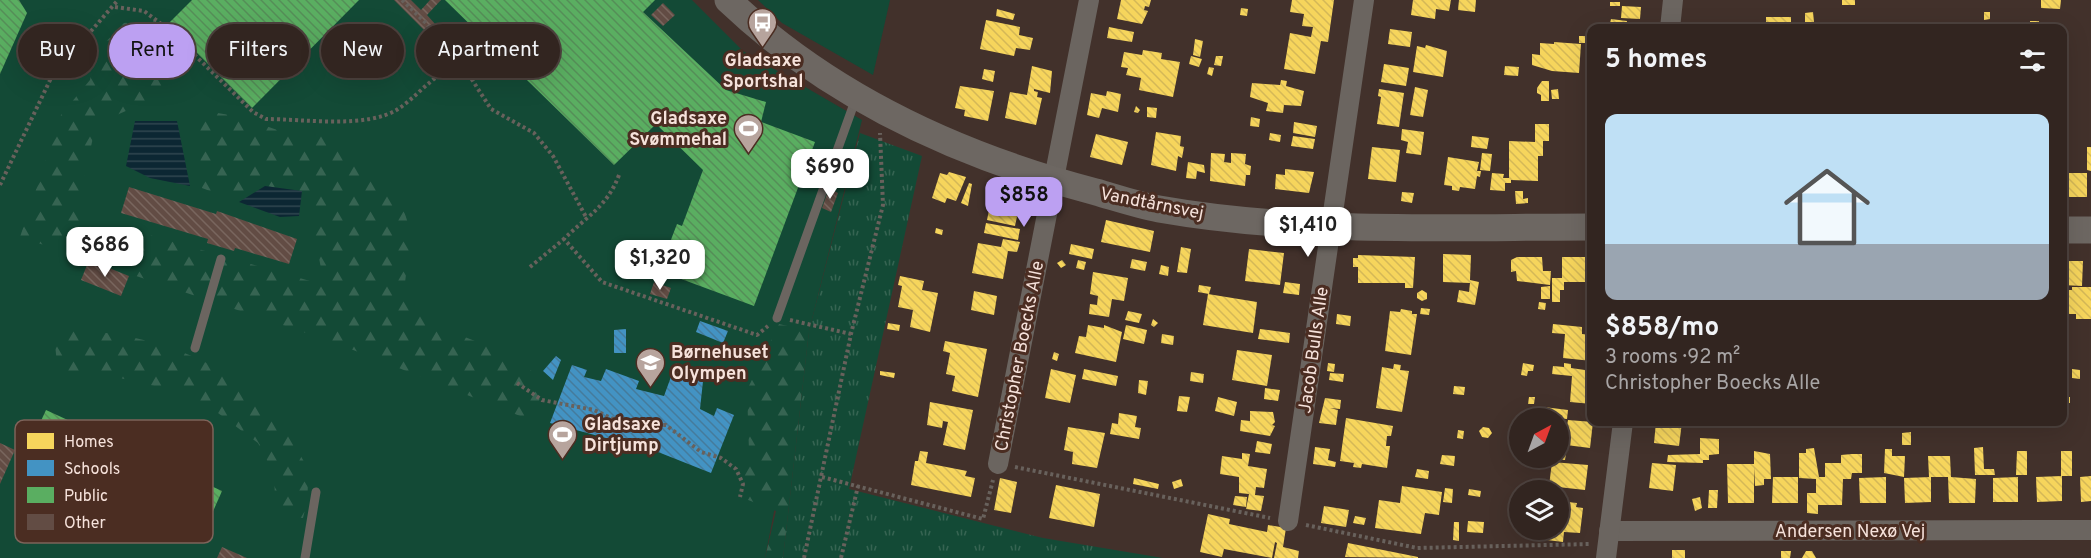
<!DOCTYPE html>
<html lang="en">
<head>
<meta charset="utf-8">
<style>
  body { margin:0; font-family:Overpass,sans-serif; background:#3a2d29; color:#f1f3f6; height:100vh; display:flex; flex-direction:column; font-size:22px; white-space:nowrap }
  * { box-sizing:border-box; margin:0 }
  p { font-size:20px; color:#a8a5a5 }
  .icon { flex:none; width:33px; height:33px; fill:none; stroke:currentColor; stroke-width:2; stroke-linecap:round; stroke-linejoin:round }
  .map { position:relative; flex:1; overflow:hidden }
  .details { position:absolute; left:1587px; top:24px; width:480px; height:402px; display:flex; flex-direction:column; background:#322520; border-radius:12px; box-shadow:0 6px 24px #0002,0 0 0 2px #4d423e }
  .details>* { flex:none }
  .guide { position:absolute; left:18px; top:24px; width:570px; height:54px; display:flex; gap:12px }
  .needle { width:39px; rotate:41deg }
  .fabs { position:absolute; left:1509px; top:408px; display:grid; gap:12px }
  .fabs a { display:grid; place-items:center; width:60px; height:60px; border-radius:50%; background:#322520; box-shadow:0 6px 24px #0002,0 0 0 2px #4d423e; font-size:30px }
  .price { position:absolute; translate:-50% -51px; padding:0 14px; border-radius:12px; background:#fff; color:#222; font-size:20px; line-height:39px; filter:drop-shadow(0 2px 3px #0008) }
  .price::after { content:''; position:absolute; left:50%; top:36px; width:18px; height:14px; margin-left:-9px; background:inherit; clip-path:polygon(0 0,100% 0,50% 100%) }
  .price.selected { background:#bca0f2; color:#111 }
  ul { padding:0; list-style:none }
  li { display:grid; align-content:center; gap:12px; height:318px; padding:0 18px }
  li span { display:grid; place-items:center; height:186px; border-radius:12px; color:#555 }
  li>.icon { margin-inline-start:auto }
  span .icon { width:108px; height:108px; fill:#fffc; stroke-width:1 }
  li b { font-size:26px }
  h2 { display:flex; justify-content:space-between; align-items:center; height:72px; padding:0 18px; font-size:26px }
  .pill { padding:0 21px; border-radius:27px; background:#322520; box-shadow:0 6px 24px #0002,0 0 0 2px #4d423e; font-size:21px; line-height:54px }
  .pill.selected { background:#bca0f2; color:#111 }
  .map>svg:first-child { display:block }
  .grass { fill:#134a36 }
  .forest { fill:url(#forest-firs) }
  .park { fill:url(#park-tufts) }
  .water { fill:url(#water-rules) }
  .homes { fill:url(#homes-back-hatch) }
  .schools { fill:url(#schools-back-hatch) }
  .public { fill:url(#public-back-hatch) }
  .building { fill:url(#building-back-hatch) }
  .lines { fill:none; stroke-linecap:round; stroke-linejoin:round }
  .path { stroke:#68615c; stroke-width:4; stroke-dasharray:3 3; stroke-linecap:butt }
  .lane { stroke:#6b6560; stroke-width:9 }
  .street { stroke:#6b6560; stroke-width:20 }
  .secondary { stroke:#6d6762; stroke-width:27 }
  .labels { text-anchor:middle; stroke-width:6; stroke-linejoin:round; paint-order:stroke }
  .poi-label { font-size:18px; font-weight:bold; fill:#f6e2db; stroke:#4b2d22; text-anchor:start }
  .street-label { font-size:18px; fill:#f6e2db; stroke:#4b2d22 }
  .key { fill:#4b2d22; stroke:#7e635a; stroke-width:1.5 }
  .key-label { font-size:16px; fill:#f6e2db }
</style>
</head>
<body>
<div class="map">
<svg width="2091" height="558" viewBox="0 0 2091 558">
  <defs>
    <pattern id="forest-firs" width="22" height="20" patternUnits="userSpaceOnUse" patternTransform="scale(1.5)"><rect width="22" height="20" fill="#134a36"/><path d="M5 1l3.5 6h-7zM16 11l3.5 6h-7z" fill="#366452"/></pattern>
    <pattern id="park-tufts" width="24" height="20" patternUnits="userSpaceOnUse" patternTransform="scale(1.5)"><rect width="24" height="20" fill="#134a36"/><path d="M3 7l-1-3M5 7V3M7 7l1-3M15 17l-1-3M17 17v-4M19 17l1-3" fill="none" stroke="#366452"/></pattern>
    <pattern id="water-rules" width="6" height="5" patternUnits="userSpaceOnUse" patternTransform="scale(1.5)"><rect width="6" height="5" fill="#0c2733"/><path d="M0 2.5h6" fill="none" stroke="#304650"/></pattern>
    <pattern id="homes-back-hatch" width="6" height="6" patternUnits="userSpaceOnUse" patternTransform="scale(1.5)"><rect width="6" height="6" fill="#f6d55c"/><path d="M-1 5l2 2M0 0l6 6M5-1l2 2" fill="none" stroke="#d4b857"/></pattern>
    <pattern id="schools-back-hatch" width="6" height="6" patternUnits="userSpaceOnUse" patternTransform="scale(1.5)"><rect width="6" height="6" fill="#4393c3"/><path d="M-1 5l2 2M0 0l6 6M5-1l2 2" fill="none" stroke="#457b9c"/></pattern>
    <pattern id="public-back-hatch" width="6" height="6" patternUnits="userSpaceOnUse" patternTransform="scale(1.5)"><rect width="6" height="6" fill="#5aae61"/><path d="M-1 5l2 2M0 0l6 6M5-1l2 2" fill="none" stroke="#558e58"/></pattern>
    <pattern id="building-back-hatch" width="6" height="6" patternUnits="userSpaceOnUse" patternTransform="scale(1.5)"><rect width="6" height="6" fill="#624c44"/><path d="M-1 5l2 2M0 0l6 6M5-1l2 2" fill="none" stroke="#79665e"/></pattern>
  </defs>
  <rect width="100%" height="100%" fill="#42312b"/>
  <g class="grass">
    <polygon points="0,0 692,0 743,51 862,120 809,331 765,558 0,558"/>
    <polygon points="758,0 890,0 873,75 782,23"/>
  </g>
  <g class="forest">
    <polygon points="156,20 167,93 96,124 76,214 324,285 307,192 265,186 239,202 202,188 198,125 206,111 241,117 280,131 323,135 400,198 411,233 404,291 447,330 503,352 545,380 533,421 333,342 20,237 61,115 90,80 97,51 124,23"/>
    <polygon points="779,324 809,331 783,558 765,558 776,511 738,496 749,451 747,390"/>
    <path d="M 77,330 C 94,332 114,333 131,337 C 197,351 265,385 296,448 C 299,454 305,461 306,468 C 310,484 307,503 303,518 L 283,516 L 275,498 L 274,474 L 258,443 L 214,410 L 189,394 L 120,378 L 71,375 L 57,364 L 55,344 L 59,332 Z"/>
  </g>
  <polygon class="park" points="860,133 922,156 849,489 1043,538 1163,558 783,558 809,331"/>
  <g class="water">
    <polygon points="135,121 177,121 190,186 150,178 126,166"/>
    <polygon points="265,186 302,191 299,216 280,217 239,202"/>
  </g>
  <g class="homes">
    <polygon points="1121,0 1151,0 1149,7 1145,6 1144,10 1148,11 1142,24 1117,19"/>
    <polygon points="1292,0 1334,0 1328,42 1321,41 1315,74 1284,69 1290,33 1311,37 1313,27 1302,26 1304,14 1290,12"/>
    <polygon points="1413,0 1451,0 1449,11 1436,9 1435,19 1411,15"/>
    <polygon points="1459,0 1476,0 1475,12 1458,10"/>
    <rect x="1842" y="0" width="13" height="5"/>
    <polygon points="2041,0 2061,0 2060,9 2041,8"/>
    <rect x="1610" y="2" width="10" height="4"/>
    <polygon points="1622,6 1641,7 1640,19 1621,18"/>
    <polygon points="1241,8 1248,9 1247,16 1240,15"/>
    <polygon points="997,9 1015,14 1013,20 996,16"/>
    <polygon points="1813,12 1814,22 1805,22 1805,13"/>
    <polygon points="1984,12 1990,12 1990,19 1984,20"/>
    <rect x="1766" y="17" width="25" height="11"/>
    <polygon points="1611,19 1627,21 1626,28 1609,28"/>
    <polygon points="986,20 1020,27 1019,35 1033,38 1030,50 1016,48 1014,56 980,49"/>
    <polygon points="2030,21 2039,21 2038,28 2030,28"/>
    <polygon points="1109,27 1134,32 1132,42 1107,38"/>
    <polygon points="1390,29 1412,32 1410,47 1388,44"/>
    <rect x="1579" y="36" width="9" height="7"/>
    <polygon points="1195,39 1203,41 1200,57 1193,55"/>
    <polygon points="1554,42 1581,44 1579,73 1552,71 1532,65 1532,54 1540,55 1540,43 1554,44"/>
    <polygon points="1426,45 1447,51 1443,77 1413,72 1417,46 1425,48"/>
    <polygon points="1143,50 1162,53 1161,59 1180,62 1173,97 1139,90 1141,78 1126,75 1128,68 1121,67 1124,52 1142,55"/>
    <polygon points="1191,56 1202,59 1199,67 1189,64"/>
    <polygon points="1216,56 1223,56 1221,66 1214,65"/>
    <polygon points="1384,64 1409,68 1406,86 1381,82"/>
    <polygon points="1032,66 1052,71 1050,93 1034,89 1034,91 1038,92 1037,97 1042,98 1036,125 1005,118 1010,92 1027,95"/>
    <polygon points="1505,66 1519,67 1518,76 1504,75"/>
    <polygon points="1209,67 1214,68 1212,76 1207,74"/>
    <polygon points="984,69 995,71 993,82 982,79"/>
    <polygon points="2062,69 2067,69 2067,78 2062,79"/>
    <polygon points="1281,80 1287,81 1286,86 1304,91 1301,106 1284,105 1283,113 1266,111 1268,103 1250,97 1252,83 1280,85"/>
    <polygon points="1542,81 1549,81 1549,101 1541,101 1541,95 1537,93 1537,88"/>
    <polygon points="960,86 994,91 988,121 964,116 965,110 955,108"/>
    <polygon points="1415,87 1428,90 1423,117 1410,115"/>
    <polygon points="1379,89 1404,93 1399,127 1377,124 1381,97 1378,96"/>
    <polygon points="1558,89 1559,99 1552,99 1551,90"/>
    <polygon points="1107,91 1121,94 1118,112 1102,108 1099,118 1087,115 1091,93 1106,96"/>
    <polygon points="1136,106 1140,110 1138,113 1134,112"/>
    <polygon points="1147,107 1157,108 1156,118 1147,117"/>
    <polygon points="1251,117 1260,119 1259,127 1250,126"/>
    <polygon points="1294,122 1317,126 1315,137 1293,133"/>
    <polygon points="1535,124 1549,124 1549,141 1543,141 1543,156 1538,156 1538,181 1511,180 1511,183 1505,183 1505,191 1490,190 1492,173 1504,174 1503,178 1509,178 1509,141 1535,142"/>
    <polygon points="1402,129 1424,132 1421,155 1406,153 1408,142 1401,140"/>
    <polygon points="1156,132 1181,136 1180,146 1184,147 1182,158 1178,156 1176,171 1151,165"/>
    <polygon points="1270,133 1281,135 1280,142 1269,140"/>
    <polygon points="1096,134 1128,142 1122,165 1090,157"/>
    <polygon points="1293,136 1315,139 1313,149 1291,146"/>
    <polygon points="1472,136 1489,138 1487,149 1471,147"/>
    <polygon points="1372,147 1400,150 1396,182 1368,179"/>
    <polygon points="2087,147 2091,147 2091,171 2087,170"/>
    <polygon points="1211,153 1225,154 1224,162 1231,163 1231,153 1246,154 1245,164 1251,166 1250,175 1246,175 1245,186 1210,181"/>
    <polygon points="1482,153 1492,154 1490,171 1480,170"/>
    <rect x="2062" y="156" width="6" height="11"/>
    <polygon points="1448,157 1479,162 1477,171 1481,171 1480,177 1477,176 1475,189 1460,187 1459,191 1452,190 1452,186 1444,185"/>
    <polygon points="1188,162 1204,165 1205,173 1197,171 1196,179 1186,178"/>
    <polygon points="1285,169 1314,172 1309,193 1275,189 1276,174 1285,175"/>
    <polygon points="949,172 966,177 956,201 947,198 945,203 932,198 940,173 947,175"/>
    <rect x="2062" y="173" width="25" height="24"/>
    <polygon points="969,183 972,184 968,206 961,203"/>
    <polygon points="1515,191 1523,191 1523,199 1528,198 1528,203 1516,204"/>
    <polygon points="1402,192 1414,193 1412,203 1401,201"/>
    <polygon points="997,193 1021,198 1015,226 987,220 989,210 993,211"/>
    <polygon points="1106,220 1154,231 1150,252 1101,242"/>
    <polygon points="986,223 1020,229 1018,240 984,233"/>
    <polygon points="936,228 943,230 942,235 935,233"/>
    <polygon points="1003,239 1020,242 1017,252 1008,251 1003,279 972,273 978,243 1001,247"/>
    <polygon points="1071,244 1094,249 1092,259 1069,254"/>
    <polygon points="1181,247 1191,249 1187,273 1177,272"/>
    <polygon points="1249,249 1284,253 1280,285 1245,281"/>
    <polygon points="1443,254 1471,255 1470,280 1479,282 1475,305 1457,302 1459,290 1469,292 1470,283 1443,282"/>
    <polygon points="1358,255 1415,257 1413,288 1405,288 1405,283 1358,283 1358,267 1353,267 1353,258 1358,258"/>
    <polygon points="1517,257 1542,257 1543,271 1551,271 1550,285 1517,281 1516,271 1511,272 1511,260"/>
    <polygon points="1562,257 1587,257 1587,282 1564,282 1564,290 1560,290 1560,302 1552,302 1552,278 1562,278"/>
    <polygon points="1132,259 1147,262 1145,271 1130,268"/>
    <polygon points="1062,260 1066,265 1061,268 1057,263"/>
    <polygon points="1078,260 1086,262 1084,270 1076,268"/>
    <polygon points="2062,261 2083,261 2082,286 2062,285"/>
    <polygon points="1161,265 1169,267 1168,276 1159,274"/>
    <polygon points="1093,272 1128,278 1124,301 1112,299 1109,317 1089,314 1090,304 1097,305 1098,296 1090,294"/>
    <polygon points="900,276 924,281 922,290 938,293 930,332 910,327 913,310 898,307 902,286 898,285"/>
    <polygon points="1285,282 1300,284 1299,295 1283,293"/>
    <polygon points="1199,285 1211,287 1209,294 1198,292"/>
    <polygon points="1550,286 1550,299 1541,299 1541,287"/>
    <polygon points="2072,287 2091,287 2091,319 2076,319 2076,314 2068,314 2068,290 2072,290"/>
    <polygon points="1422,290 1427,293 1427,299 1422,301 1417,298 1417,293"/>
    <polygon points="974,291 997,296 994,315 971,310"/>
    <polygon points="1208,294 1257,302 1253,333 1203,325"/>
    <polygon points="1539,302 1546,303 1545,310 1538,309"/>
    <polygon points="1421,308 1430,309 1429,315 1420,314"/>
    <polygon points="1401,309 1412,311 1412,314 1417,314 1411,355 1385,351 1390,311 1400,312"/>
    <polygon points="1128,311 1142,314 1139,323 1125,320"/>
    <polygon points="1337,314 1351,316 1350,326 1336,324"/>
    <polygon points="1153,319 1158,323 1154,327 1151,325"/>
    <polygon points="888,323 900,325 899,331 887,329"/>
    <polygon points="1553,324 1582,327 1582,334 1592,335 1592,361 1563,358 1565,334 1552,333"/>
    <polygon points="1088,325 1104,328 1104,325 1122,332 1116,362 1075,353 1079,336 1086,337"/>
    <polygon points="1126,325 1147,330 1144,344 1123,339"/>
    <polygon points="1260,329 1290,333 1289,343 1258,339"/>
    <polygon points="1162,334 1174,336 1173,345 1161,343"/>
    <polygon points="945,341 987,349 978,397 952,391 955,376 946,374 950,353 943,351"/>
    <polygon points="1237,350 1272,355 1267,386 1232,380"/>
    <polygon points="1054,352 1059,354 1057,361 1052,359"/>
    <polygon points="1328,363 1335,364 1334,372 1327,371"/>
    <polygon points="1523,363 1534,365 1533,371 1528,371 1527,376 1521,375"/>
    <polygon points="1564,363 1571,364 1571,368 1592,371 1592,404 1570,402 1572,376 1552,374 1553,366 1564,367"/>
    <polygon points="1394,364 1401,365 1400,370 1409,371 1402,412 1376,408 1382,367 1393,369"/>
    <polygon points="1051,369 1076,375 1070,403 1045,398"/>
    <polygon points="1084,369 1118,376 1116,386 1082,379"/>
    <polygon points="2072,369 2080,370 2080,379 2072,378"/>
    <polygon points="880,371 895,373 894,378 880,375"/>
    <polygon points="1191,372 1204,374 1203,383 1190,381"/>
    <polygon points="1330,373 1344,374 1343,382 1329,380"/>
    <polygon points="1139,380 1148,381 1146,395 1138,393"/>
    <polygon points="2062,383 2069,383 2068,391 2062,391"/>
    <polygon points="1454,386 1465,387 1464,395 1453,394"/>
    <polygon points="1265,388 1280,390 1278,401 1264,399"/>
    <polygon points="1179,396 1190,397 1187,412 1177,411"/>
    <polygon points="1218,397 1237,402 1234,416 1215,411"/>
    <polygon points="1529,397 1535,397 1534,404 1528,404"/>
    <rect x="2062" y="397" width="8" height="6"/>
    <polygon points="1325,398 1341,400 1340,409 1330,408 1338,410 1336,425 1319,423"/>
    <polygon points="930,402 973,410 965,450 943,445 948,422 943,421 942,428 927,425"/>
    <polygon points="1544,407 1568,410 1567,419 1543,417"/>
    <polygon points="1250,411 1273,412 1275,422 1272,425 1275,426 1270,436 1240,431 1241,420 1250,421"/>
    <polygon points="1119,413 1137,416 1135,427 1141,428 1139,439 1110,434 1112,423 1118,424"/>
    <polygon points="1346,418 1393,426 1391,436 1387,436 1386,446 1390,446 1387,468 1362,464 1361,468 1353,467 1354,463 1340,461"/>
    <polygon points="1568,420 1593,422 1590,448 1558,444 1558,431 1566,431"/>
    <polygon points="1656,422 1682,422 1679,446 1654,443"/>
    <rect x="2016" y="422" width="8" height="5"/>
    <polygon points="1068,427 1105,433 1097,468 1072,464 1073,452 1064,450"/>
    <polygon points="1483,427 1489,428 1492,433 1488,438 1482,437 1479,431"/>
    <polygon points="1458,430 1464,431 1463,439 1457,438"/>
    <polygon points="1911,432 1911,445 1902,445 1902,433"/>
    <polygon points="1700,438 1719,439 1719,454 1709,455 1709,460 1703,460 1703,463 1667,462 1668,455 1700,454"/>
    <polygon points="1257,441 1272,444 1270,454 1255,452"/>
    <polygon points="1315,447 1330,449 1328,460 1336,462 1335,467 1313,464"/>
    <polygon points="1983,447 1984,469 1994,469 1995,475 1975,475 1974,448"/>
    <polygon points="1814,448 1819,477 1825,477 1825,463 1841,463 1841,455 1852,454 1862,454 1862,473 1852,473 1851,479 1843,479 1842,505 1818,505 1818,514 1807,513 1807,493 1816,493 1816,479 1799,478 1799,453 1806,453 1806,449"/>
    <polygon points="1885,449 1892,449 1892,456 1905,456 1904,477 1884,473"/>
    <polygon points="920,451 928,452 926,463 967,471 965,476 975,478 971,497 911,485 915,461 918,461"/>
    <polygon points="1754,451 1770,454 1771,479 1764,479 1764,485 1755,486 1754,467 1754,503 1728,503 1727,464 1754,464"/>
    <polygon points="2017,451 2027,451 2027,475 2016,475"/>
    <rect x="2061" y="451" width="11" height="25"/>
    <polygon points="1242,453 1250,454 1248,466 1267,469 1264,488 1256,487 1255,495 1264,496 1261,511 1246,509 1249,494 1239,493 1239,477 1220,474 1222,456 1242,459"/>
    <polygon points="1558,453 1566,454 1565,460 1553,459 1558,458"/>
    <polygon points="1442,455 1455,456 1454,466 1440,464"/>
    <polygon points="1928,456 1950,456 1951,477 1976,479 1975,503 1949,503 1948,477 1929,477"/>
    <polygon points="1552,462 1588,465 1585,490 1549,486"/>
    <polygon points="1652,463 1676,465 1673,491 1649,488"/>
    <polygon points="1417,469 1429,471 1428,479 1415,477"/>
    <polygon points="2062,476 2062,501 2037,502 2036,477"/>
    <polygon points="2091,476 2091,501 2081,502 2080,477"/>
    <polygon points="1773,477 1798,477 1798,503 1772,503"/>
    <polygon points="1886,477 1886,503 1860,503 1859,478"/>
    <polygon points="1931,477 1931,502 1905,503 1904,478"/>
    <polygon points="2018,477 2018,502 1993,502 1993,478"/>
    <polygon points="1000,478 1017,482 1011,513 994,510"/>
    <polygon points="1134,478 1159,484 1158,489 1133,484"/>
    <polygon points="1181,479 1183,486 1174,489 1172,482"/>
    <polygon points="1056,485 1100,494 1094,527 1049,518"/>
    <polygon points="1402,486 1442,492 1439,515 1425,513 1421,534 1375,528 1379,500 1400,503"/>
    <polygon points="1445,488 1453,489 1452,503 1443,502"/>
    <polygon points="1469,489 1481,491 1480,497 1468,495"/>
    <polygon points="1709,490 1718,490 1717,508 1708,508"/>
    <polygon points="1235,496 1247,497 1246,507 1233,505"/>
    <polygon points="1700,497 1702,508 1695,511 1692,499"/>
    <polygon points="1568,502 1577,503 1576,507 1583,508 1580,533 1564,532 1563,542 1539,539 1540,530 1558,530 1558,505 1567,507"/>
    <polygon points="1324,506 1349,510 1346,527 1321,523"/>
    <polygon points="1208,514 1230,519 1229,524 1267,532 1268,525 1286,528 1283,547 1299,551 1298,558 1274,558 1277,543 1275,542 1272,558 1224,549 1222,557 1200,552"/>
    <polygon points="1355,516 1366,518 1364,525 1353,523"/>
    <polygon points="1468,521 1484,522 1483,533 1467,532"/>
    <polygon points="1454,522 1459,522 1459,541 1453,540"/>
    <polygon points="1348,543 1418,557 1418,558 1345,557"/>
    <rect x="1672" y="550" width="13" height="8"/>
    <polygon points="1781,551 1791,551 1790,558 1781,558"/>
    <polygon points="1806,551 1812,551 1816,558 1802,558"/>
  </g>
  <g class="schools">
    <polygon points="700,321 728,331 723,343 696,332"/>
    <polygon points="626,329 626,353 614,353 614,330"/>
    <polygon points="656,354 663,356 664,363 659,368 652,366 651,359"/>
    <polygon points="556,356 561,360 553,380 543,371"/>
    <polygon points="676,363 704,372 700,409 714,416 717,408 734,415 711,473 658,452 550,423 572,365 587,370 584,377 601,381 606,369 639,381 636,389 664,396"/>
  </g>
  <g class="public">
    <polygon points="0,0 19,0 27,13 0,74"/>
    <polygon points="192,0 359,0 252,108 168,24"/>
    <polygon points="445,0 655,0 643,12 726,90 766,102 761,122 815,142 754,306 665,273 673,253 667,250 677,224 682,226 703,170 656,124 614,165"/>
    <polygon points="46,410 222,491 211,516 34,436"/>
  </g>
  <g class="building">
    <polygon points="394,0 411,0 421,10 430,0 441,0 427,15 436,25 427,33"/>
    <polygon points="663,3 675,15 663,26 651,15"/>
    <polygon points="129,187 216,214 217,211 297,239 289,264 235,248 234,251 207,243 208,239 121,213"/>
    <polygon points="829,188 838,193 831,212 822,208"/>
    <polygon points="89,260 129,276 121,296 81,280"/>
    <polygon points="654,282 671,288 667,299 650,294"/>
    <polygon points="0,443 15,450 0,484"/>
    <polygon points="222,547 247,558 217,558"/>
  </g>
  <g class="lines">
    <g class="path">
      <polyline points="402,0 427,24 457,66"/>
      <path d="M 115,7 L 144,11 L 168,29 L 253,112 L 266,119 C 303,119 367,129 398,109 C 418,96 433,74 457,66 L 469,75 L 491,109 L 534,133 L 553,156 L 586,217"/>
      <path d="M 619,175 C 607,207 587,216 564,239 L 602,282 L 757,335 L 768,326"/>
      <polyline points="0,185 52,76 118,0"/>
      <polyline points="530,267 564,239"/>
      <polyline points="790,320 851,334"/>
      <polyline points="517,383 542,400 594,410 628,426 666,425 701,452 721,458 736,469 743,484 740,497"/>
      <polyline points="1015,467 1270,518"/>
      <polyline points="822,477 983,519 993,480"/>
      <polyline points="1306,525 1417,548 1591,544"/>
      <polyline points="804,558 851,334 883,205 880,133"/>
      <polyline points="841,558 858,486"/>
    </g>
    <g class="lane">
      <polyline points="777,318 856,98"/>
      <polyline points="195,348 221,259"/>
      <polyline points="305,558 316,492"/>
    </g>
    <g class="street">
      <polyline points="1670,28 1673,0"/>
      <polyline points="998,464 1089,0"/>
      <polyline points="1288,521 1364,0"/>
      <polyline points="1609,531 2091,530"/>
      <polyline points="1606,558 1623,422"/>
    </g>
    <g class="secondary">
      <path d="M 728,0 C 830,97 962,157 1096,192 C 1117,198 1138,205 1159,209 C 1301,234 1448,227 1592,227"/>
      <polyline points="2062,230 2091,230"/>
    </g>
  </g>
  <defs>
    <symbol id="bus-pin" viewBox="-11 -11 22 30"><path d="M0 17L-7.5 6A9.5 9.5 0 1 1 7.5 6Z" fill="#b7a49d" stroke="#4b2d22"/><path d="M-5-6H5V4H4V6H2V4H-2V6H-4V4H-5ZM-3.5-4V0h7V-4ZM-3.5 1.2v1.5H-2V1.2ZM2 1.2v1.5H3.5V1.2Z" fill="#fff"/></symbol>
    <symbol id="stadium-pin" viewBox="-11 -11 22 30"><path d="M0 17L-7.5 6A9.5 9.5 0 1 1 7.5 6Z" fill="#b7a49d" stroke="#4b2d22"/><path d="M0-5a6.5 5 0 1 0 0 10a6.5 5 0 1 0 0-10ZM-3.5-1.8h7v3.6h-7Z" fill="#fff"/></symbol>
    <symbol id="school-pin" viewBox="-11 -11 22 30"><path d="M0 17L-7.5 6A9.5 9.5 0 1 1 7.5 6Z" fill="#b7a49d" stroke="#4b2d22"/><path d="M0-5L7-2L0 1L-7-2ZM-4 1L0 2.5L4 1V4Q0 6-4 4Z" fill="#fff"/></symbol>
  </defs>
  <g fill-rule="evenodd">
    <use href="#bus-pin" x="746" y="6" width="33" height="45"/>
    <use href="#stadium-pin" x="732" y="112" width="33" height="45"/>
    <use href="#school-pin" x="634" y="346" width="33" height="45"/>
    <use href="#stadium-pin" x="546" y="418" width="33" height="45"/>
  </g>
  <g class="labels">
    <g class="poi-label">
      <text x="763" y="66" text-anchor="middle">Gladsaxe<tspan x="763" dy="21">Sportshal</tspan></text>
      <text x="727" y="124" text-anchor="end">Gladsaxe<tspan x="727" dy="21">Svømmehal</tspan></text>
      <text x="671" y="358">Børnehuset<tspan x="671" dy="21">Olympen</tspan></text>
      <text x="584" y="430">Gladsaxe<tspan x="584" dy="21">Dirtjump</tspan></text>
    </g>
    <g class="street-label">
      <text transform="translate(1152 203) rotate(11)" y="6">Vandtårnsvej</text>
      <text transform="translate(1313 350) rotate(-82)" y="6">Jacob Bulls Alle</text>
      <text transform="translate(1019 356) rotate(-79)" y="6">Christopher Boecks Alle</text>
      <text x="1850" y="537">Andersen Nexø Vej</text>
    </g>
  </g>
  <rect x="15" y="420" width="198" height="123" rx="9" class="key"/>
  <rect x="27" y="433" width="27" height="16" fill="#f6d55c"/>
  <rect x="27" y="460" width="27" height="16" fill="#4393c3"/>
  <rect x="27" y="487" width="27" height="16" fill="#5aae61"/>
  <rect x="27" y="514" width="27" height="16" fill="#624c44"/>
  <g class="key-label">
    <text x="64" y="447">Homes</text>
    <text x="64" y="474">Schools</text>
    <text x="64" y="501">Public</text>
    <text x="64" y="528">Other</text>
  </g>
</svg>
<div class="fabs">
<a><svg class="needle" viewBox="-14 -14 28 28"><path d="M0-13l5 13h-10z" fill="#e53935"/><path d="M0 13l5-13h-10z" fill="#a8a5a5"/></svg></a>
<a><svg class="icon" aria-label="layers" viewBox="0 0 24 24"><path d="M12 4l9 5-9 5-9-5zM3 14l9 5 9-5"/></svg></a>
</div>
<b class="price" style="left:830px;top:200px">$690</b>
<b class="price selected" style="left:1024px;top:228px">$858</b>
<b class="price" style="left:1308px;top:258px">$1,410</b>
<b class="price" style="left:105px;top:278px">$686</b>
<b class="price" style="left:660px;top:291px">$1,320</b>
<div class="guide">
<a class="pill">Buy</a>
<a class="pill selected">Rent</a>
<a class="pill">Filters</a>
<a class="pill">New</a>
<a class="pill">Apartment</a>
</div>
<section class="details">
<h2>5 homes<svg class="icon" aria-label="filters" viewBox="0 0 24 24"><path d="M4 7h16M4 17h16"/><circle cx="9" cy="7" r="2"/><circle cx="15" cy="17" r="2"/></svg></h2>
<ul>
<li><span style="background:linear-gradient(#bfe0f5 70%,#9aa5b1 0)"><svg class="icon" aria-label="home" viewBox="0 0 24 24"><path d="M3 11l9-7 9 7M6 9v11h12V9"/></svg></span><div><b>$858/mo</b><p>3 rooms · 92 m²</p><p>Christopher Boecks Alle</p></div></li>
</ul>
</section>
</div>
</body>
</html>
